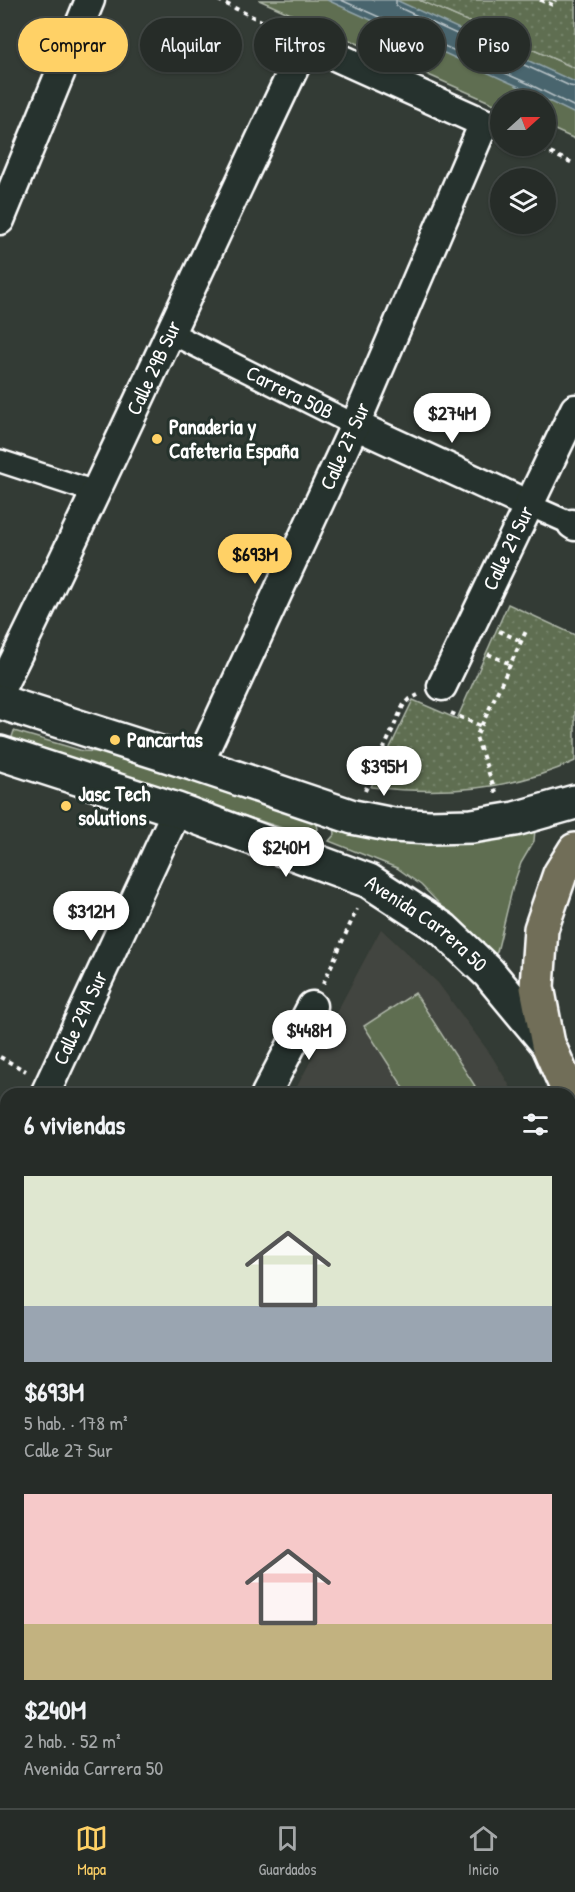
<!DOCTYPE html>
<html lang="es">
<head>
<meta charset="utf-8">
<style>
  body { margin:0; font-family:"Patrick Hand",sans-serif; background:#2e3430; color:#f1f3f6; height:100vh; display:flex; flex-direction:column; font-size:22px; white-space:nowrap }
  * { box-sizing:border-box; margin:0 }
  p { font-size:20px; color:#a4a7a8 }
  .icon { flex:none; width:33px; height:33px; fill:none; stroke:currentColor; stroke-width:2; stroke-linecap:round; stroke-linejoin:round }
  .map { position:relative; flex:1; overflow:hidden }
  .sheet { position:absolute; left:0px; top:1088px; width:576px; height:722px; display:flex; flex-direction:column; background:#262c28; border-radius:18px 18px 0 0; box-shadow:0 2px 4px #0004,0 0 0 2px #424845 }
  .sheet>* { flex:none }
  .hud { position:absolute; left:18px; top:18px; width:540px; height:54px; display:flex; gap:12px }
  .needle { width:39px; rotate:69deg }
  .tools { position:absolute; left:490px; top:90px; display:grid; gap:12px }
  .tools a { display:grid; place-items:center; width:66px; height:66px; border-radius:50%; background:#262c28; box-shadow:0 2px 4px #0004,0 0 0 2px #424845; font-size:30px }
  .price { position:absolute; translate:-50% -51px; padding:0 14px; border-radius:21px; background:#fff; color:#222; font-size:20px; line-height:39px; filter:drop-shadow(0 2px 3px #0008) }
  .price::after { content:''; position:absolute; left:50%; top:36px; width:18px; height:14px; margin-left:-9px; background:inherit; clip-path:polygon(0 0,100% 0,50% 100%) }
  .price.active { background:#ffd166; color:#111 }
  ul { padding:0; list-style:none }
  li { display:grid; align-content:center; gap:12px; height:318px; padding:0 24px }
  li span { display:grid; place-items:center; height:186px; border-radius:0px; color:#555 }
  li>.icon { margin-inline-start:auto }
  span .icon { width:108px; height:108px; fill:#fffc; stroke-width:1 }
  li b { font-size:26px }
  h2 { display:flex; justify-content:space-between; align-items:center; height:72px; padding:0 24px; font-size:26px }
  .tag { padding:0 21px; border-radius:27px; background:#262c28; box-shadow:0 2px 4px #0004,0 0 0 2px #424845; font-size:21px; line-height:54px }
  .tag.active { background:#ffd166; color:#111 }
  .menu { display:flex; justify-content:space-around; align-items:center; height:84px; border-top:2px solid #424845; background:#262c28; font-size:16px; color:#a4a7a8 }
  .menu a { display:grid; justify-items:center; gap:3px }
  .menu .active { color:#ffd166 }
  .map>svg:first-child { display:block }
  .built { fill:#43453f }
  .grass { fill:#5e6e51; stroke:#aeb6a8; stroke-width:1.5 }
  .park { fill:url(#park-dots); stroke:#aeb6a8; stroke-width:1.5 }
  .water { fill:#48656e; stroke:#91a3a8; stroke-width:1.5 }
  .lines { fill:none; stroke-linecap:round; stroke-linejoin:round }
  .shore { stroke:#b6c1c5; stroke-width:1.5 }
  .building { fill:url(#building-hatch); stroke:#fff; stroke-width:1.5 }
  .pedestrian-casing { stroke:#fff; stroke-width:26 }
  .minor-casing { stroke:#fff; stroke-width:33 }
  .secondary-casing { stroke:#fff; stroke-width:38 }
  .primary-casing { stroke:#fff; stroke-width:38 }
  .path { stroke:#fff; stroke-width:4; stroke-dasharray:4.5 4.5; stroke-linecap:butt }
  .pedestrian { stroke:#26332d; stroke-width:21 }
  .minor { stroke:#26332d; stroke-width:28 }
  .secondary { stroke:#26332d; stroke-width:33 }
  .primary { stroke:#716e59; stroke-width:33 }
  .poi-dot { fill:#ffd166; stroke:#26332d; stroke-width:2 }
  .labels { text-anchor:middle; stroke-width:6; stroke-linejoin:round; paint-order:stroke }
  .street-label { font-size:21px; fill:#fff; stroke:#26332d }
  .poi-label { font-size:21px; font-weight:bold; fill:#fff; stroke:#26332d; text-anchor:start }
</style>
</head>
<body>
<div class="map">
<svg width="575" height="1808" viewBox="0 0 575 1808">
  <defs>
    <pattern id="park-dots" width="8" height="8" patternUnits="userSpaceOnUse" patternTransform="scale(1.5)"><rect width="8" height="8" fill="#5e6e51"/><path d="M2 2h.1M6 6h.1" fill="none" stroke="#76846b" stroke-width="1.8" stroke-linecap="round"/></pattern>
    <pattern id="building-hatch" width="6" height="6" patternUnits="userSpaceOnUse" patternTransform="scale(1.5)"><rect width="6" height="6" fill="#675b56"/><path d="M-1 1l2-2M0 6l6-6M5 7l2-2" fill="none" stroke="#7e746f"/></pattern>
  </defs>
  <rect width="100%" height="100%" fill="#333b35"/>
  <filter id="ink" filterUnits="userSpaceOnUse"><feTurbulence type="fractalNoise" baseFrequency=".0167" numOctaves="2"/><feDisplacementMap in="SourceGraphic" scale="12" xChannelSelector="R" yChannelSelector="G"/><feConvolveMatrix kernelMatrix="1 2 1 2 8 2 1 2 1" color-interpolation-filters="sRGB"/></filter>
  <g filter="url(#ink)">
    <polygon class="built" points="381,929 438,983 491,1055 514,1093 293,1094"/>
    <g class="grass">
      <polygon points="259,0 419,0 575,68 575,139 546,126 546,100 501,100 501,107"/>
      <polygon points="14,731 83,751 120,753 316,821 318,829 313,835 304,835 11,740"/>
      <polygon points="334,826 535,830 534,841 521,863 513,886 497,952 494,955 462,927 421,885 397,868 329,841 335,834"/>
      <polygon points="415,993 475,1086 464,1093 407,1093 364,1026"/>
    </g>
    <g class="park">
      <polygon points="419,0 575,0 575,68"/>
      <path d="M 508,604 L 575,635 L 575,761 C 511,791 440,795 371,787 L 413,700 L 457,719 Z"/>
    </g>
    <polygon class="water" points="327,0 396,0 575,82 575,114 524,89"/>
    <g class="lines">
      <g class="shore">
        <polyline points="341,0 527,83 575,107"/>
        <polyline points="396,0 396,5 400,8 570,86 575,87"/>
      </g>
    </g>
    <polygon class="building" points="575,1279 575,1327 570,1328 570,1280"/>
    <g class="lines">
      <defs>
        <g id="pedestrian">
          <path id="s1" d="M 169,332 L 355,425"/>
          <polyline points="0,461 95,492"/>
          <polyline points="529,505 572,524"/>
          <polyline points="570,1564 575,1565"/>
        </g>
        <g id="minor">
          <polyline points="0,220 90,0"/>
          <polyline points="355,425 529,505"/>
          <polyline points="572,524 575,526"/>
          <path id="s2" d="M 442,686 L 575,409"/>
          <path id="s3" d="M 0,690 C 106,477 203,258 306,43 L 484,123 L 355,425 L 198,765"/>
          <path id="s4" d="M 45,1094 L 177,810"/>
          <polyline points="266,1094 312,1006"/>
          <polyline points="0,1177 6,1166"/>
          <polyline points="0,1600 6,1588"/>
          <polyline points="0,1706 6,1709"/>
          <polyline points="196,1803 206,1808"/>
          <polyline points="304,1808 305,1803"/>
        </g>
        <g id="secondary">
          <polyline points="0,702 198,765 353,817 393,825 429,827 472,826 515,819 575,802"/>
          <path id="s5" d="M 0,753 L 177,810 L 369,881 L 443,929 L 489,973 L 548,1044"/>
        </g>
        <g id="primary">
          <polyline points="575,850 560,874 541,929 537,987 548,1044 566,1085 575,1098"/>
          <polyline points="574,1808 575,1805"/>
        </g>
      </defs>
      <use href="#pedestrian" class="pedestrian-casing"/>
      <use href="#minor" class="minor-casing"/>
      <use href="#secondary" class="secondary-casing"/>
      <use href="#primary" class="primary-casing"/>
      <g class="path">
        <polyline points="218,0 282,31"/>
        <polyline points="540,0 553,5 555,0"/>
        <polyline points="534,146 575,164"/>
        <polyline points="499,631 521,641"/>
        <polyline points="488,654 510,664"/>
        <polyline points="451,713 481,726"/>
        <polyline points="365,791 403,706 410,699 418,695"/>
        <polyline points="496,793 476,737 527,629"/>
        <polyline points="323,984 357,909"/>
        <polyline points="0,1057 26,1071"/>
        <polyline points="570,1153 575,1167"/>
        <polyline points="570,1243 575,1242"/>
      </g>
      <use href="#pedestrian" class="pedestrian"/>
      <use href="#minor" class="minor"/>
      <use href="#secondary" class="secondary"/>
      <use href="#primary" class="primary"/>
    </g>
  </g>
  <g class="poi-dot">
    <circle cx="157" cy="439" r="6"/>
    <circle cx="115" cy="740" r="6"/>
    <circle cx="66" cy="806" r="6"/>
  </g>
  <g class="labels">
    <g class="street-label">
      <text dy="7" stroke="none"><textPath href="#s3" startOffset="357">Calle 29B Sur</textPath></text>
      <text dy="7" stroke="none"><textPath href="#s1" startOffset="135">Carrera 50B</textPath></text>
      <text transform="translate(345 446) rotate(-66)" y="7">Calle 27 Sur</text>
      <text dy="7" stroke="none"><textPath href="#s2" startOffset="153">Calle 29 Sur</textPath></text>
      <text dy="7" stroke="none"><textPath href="#s5" startOffset="462">Avenida Carrera 50</textPath></text>
      <text dy="7" stroke="none"><textPath href="#s4" startOffset="84">Calle 29A Sur</textPath></text>
    </g>
    <g class="poi-label">
      <text x="169" y="434">Panaderia y<tspan x="169" dy="24">Cafeteria España</tspan></text>
      <text x="127" y="747">Pancartas</text>
      <text x="78" y="801">Jasc Tech<tspan x="78" dy="24">solutions</tspan></text>
    </g>
  </g>
</svg>
<div class="tools">
<a><svg class="needle" viewBox="-14 -14 28 28"><path d="M0-13l5 13h-10z" fill="#e53935"/><path d="M0 13l5-13h-10z" fill="#a4a7a8"/></svg></a>
<a><svg class="icon" aria-label="layers" viewBox="0 0 24 24"><path d="M12 4l9 5-9 5-9-5zM3 14l9 5 9-5"/></svg></a>
</div>
<b class="price" style="left:452px;top:444px">$274M</b>
<b class="price active" style="left:255px;top:585px">$693M</b>
<b class="price" style="left:384px;top:797px">$395M</b>
<b class="price" style="left:286px;top:878px">$240M</b>
<b class="price" style="left:91px;top:942px">$312M</b>
<b class="price" style="left:309px;top:1061px">$448M</b>
<div class="hud">
<a class="tag active">Comprar</a>
<a class="tag">Alquilar</a>
<a class="tag">Filtros</a>
<a class="tag">Nuevo</a>
<a class="tag">Piso</a>
</div>
<section class="sheet">
<h2>6 viviendas<svg class="icon" aria-label="filters" viewBox="0 0 24 24"><path d="M4 7h16M4 17h16"/><circle cx="9" cy="7" r="2"/><circle cx="15" cy="17" r="2"/></svg></h2>
<ul>
<li><span style="background:linear-gradient(#dfe7d0 70%,#9aa5b1 0)"><svg class="icon" aria-label="home" viewBox="0 0 24 24"><path d="M3 11l9-7 9 7M6 9v11h12V9"/></svg></span><div><b>$693M</b><p>5 hab. · 178 m²</p><p>Calle 27 Sur</p></div></li>
<li><span style="background:linear-gradient(#f6c9c9 70%,#c2b280 0)"><svg class="icon" aria-label="home" viewBox="0 0 24 24"><path d="M3 11l9-7 9 7M6 9v11h12V9"/></svg></span><div><b>$240M</b><p>2 hab. · 52 m²</p><p>Avenida Carrera 50</p></div></li>
</ul>
</section>
</div>
<nav class="menu">
<a class="active"><svg class="icon" aria-label="map" viewBox="0 0 24 24"><path d="M3 6l6-2 6 2 6-2v14l-6 2-6-2-6 2zM9 4v14M15 6v14"/></svg>Mapa</a>
<a><svg class="icon" aria-label="saved" viewBox="0 0 24 24"><path d="M7 4h10v16l-5-4-5 4z"/></svg>Guardados</a>
<a><svg class="icon" aria-label="home" viewBox="0 0 24 24"><path d="M3 11l9-7 9 7M6 9v11h12V9"/></svg>Inicio</a>
</nav>
</body>
</html>
